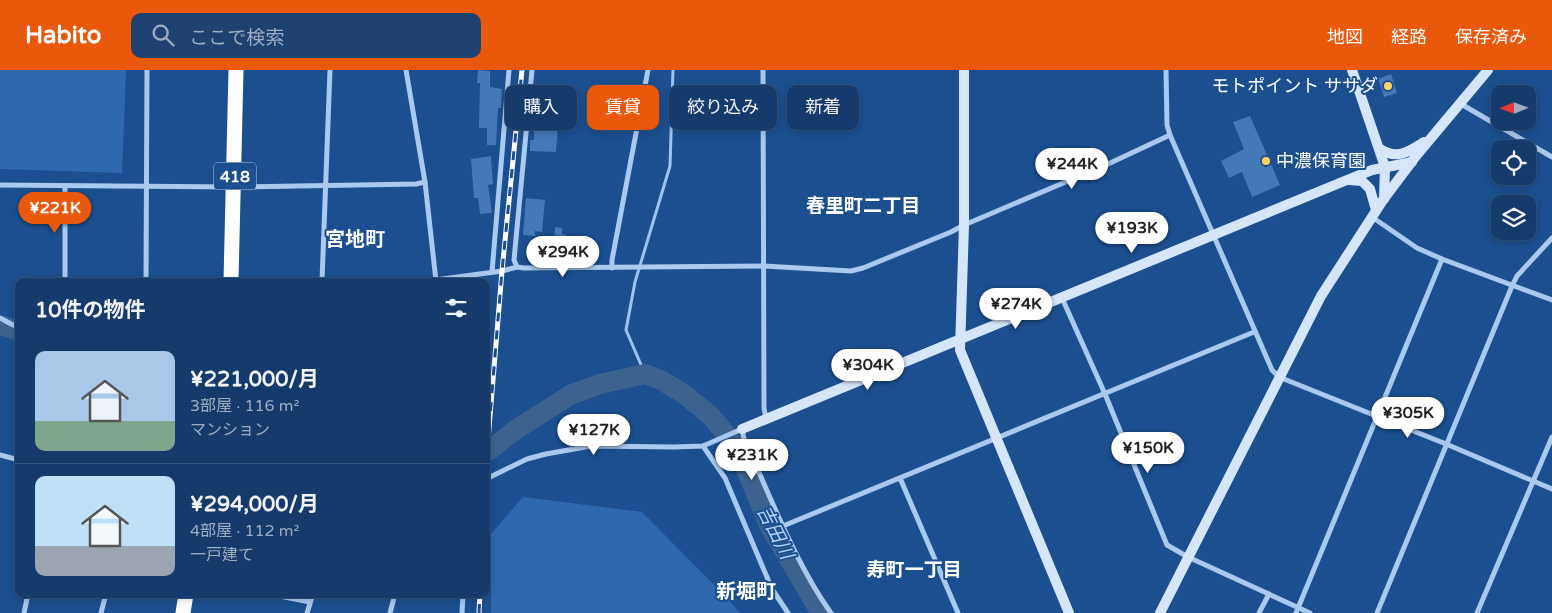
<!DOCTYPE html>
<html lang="ja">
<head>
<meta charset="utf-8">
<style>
  body { margin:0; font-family:"Varela Round","Noto Sans JP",sans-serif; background:#1d4271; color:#f1f3f6; height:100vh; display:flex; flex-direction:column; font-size:19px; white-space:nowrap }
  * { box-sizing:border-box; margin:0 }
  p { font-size:16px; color:#9dadc1 }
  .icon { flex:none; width:28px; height:28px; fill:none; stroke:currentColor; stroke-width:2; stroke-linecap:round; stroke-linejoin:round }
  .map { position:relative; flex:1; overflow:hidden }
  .panel { position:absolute; left:15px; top:208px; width:475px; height:320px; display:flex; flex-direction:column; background:#143b6b; border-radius:10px; box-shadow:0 2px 8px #0003,0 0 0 1px #33557e }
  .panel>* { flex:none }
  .top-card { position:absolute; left:505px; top:15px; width:475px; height:45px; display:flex; gap:10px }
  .needle { width:32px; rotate:269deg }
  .buttons { position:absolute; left:1491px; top:15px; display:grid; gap:10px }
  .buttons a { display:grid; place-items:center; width:45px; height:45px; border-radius:10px; background:#143b6b; box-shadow:0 2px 8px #0003,0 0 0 1px #33557e; font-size:25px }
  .price { position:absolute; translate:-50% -42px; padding:0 11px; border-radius:18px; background:#fff; color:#222; font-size:16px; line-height:32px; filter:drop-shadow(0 1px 2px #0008) }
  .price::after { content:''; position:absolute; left:50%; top:30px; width:15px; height:11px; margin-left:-8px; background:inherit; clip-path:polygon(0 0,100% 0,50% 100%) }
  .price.active { background:#ea580c; color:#fff }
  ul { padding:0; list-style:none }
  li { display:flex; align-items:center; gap:15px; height:125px; padding:0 20px }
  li+li { border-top:1px solid #33557e }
  li span { display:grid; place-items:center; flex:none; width:140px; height:100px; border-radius:10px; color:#555 }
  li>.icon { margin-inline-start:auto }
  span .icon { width:60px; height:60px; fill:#fffc; stroke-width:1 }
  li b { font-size:21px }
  h2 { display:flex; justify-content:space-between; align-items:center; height:60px; padding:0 20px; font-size:21px }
  .tag { padding:0 18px; border-radius:10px; background:#143b6b; box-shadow:0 2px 8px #0003,0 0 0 1px #33557e; font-size:18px; line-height:45px }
  .tag.active { background:#ea580c; color:#fff }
  header { display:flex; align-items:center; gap:30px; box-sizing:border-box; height:70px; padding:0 25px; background:#ea580c; color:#fff }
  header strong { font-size:24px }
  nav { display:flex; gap:28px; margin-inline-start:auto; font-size:18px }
  .search { width:350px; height:45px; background:#1d4271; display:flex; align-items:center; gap:12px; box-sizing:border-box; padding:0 18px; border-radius:10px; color:#9dadc1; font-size:19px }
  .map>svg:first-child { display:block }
  .green { fill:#2e69ad }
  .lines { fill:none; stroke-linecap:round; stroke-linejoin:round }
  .stream { stroke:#9cc4f0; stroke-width:3 }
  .river { stroke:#3c6290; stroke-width:20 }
  .building { fill:#4478b7 }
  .street { stroke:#a9c9ee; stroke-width:5 }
  .secondary { stroke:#d6e6fa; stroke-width:10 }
  .highway { stroke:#fff; stroke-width:15 }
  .rail-casing { stroke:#fff; stroke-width:5 }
  .rail { stroke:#1b4f8f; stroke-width:3; stroke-dasharray:9; stroke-linecap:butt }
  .poi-dot { fill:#ffd166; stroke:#1b4f8f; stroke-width:2 }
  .labels { text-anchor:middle; stroke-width:4; stroke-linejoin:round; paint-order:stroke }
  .shield { fill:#1b4f8f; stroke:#bbcadd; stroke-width:1 }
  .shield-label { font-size:16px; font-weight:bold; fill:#fff }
  .poi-label { font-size:18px; fill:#fff; stroke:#1b4f8f; text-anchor:end }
  .neighbourhood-label { font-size:19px; font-weight:bold; fill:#fff; stroke:#1b4f8f }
  .water-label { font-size:19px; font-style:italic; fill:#b5d3f5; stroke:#1b4f8f }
  .quarter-label { font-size:20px; font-weight:bold; fill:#fff; stroke:#1b4f8f }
</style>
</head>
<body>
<header>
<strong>Habito</strong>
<div class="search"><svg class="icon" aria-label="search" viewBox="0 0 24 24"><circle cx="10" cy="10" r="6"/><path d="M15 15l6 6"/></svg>ここで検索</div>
<nav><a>地図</a><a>経路</a><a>保存済み</a></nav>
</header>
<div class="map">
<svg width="1552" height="543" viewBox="0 0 1552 543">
  <rect width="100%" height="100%" fill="#1b4f8f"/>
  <g class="green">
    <polygon points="0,0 126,0 122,103 0,99"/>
    <polygon points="523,427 642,442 728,529 740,543 491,543 491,464"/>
  </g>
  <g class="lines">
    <polyline class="stream" points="645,304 626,260 635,212 670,96 673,0"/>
    <g class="river">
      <polyline points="0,255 19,261"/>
      <polyline points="486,383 515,360 572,324 600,314 645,304 661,310 684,324 711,346 737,378 770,457 821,543"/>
    </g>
  </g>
  <g class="building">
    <polygon points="478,0 490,1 490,17 502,19 501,38 498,38 496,75 487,75 487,58 479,58 480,13 477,13"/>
    <polygon points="1391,4 1397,23 1384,27 1378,9"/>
    <polygon points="541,42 559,43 556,82 530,81 530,70 534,70 534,59 540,59"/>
    <polygon points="1250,46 1280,115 1252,127 1242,102 1229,108 1221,91 1244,79 1233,52"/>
    <polygon points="491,86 493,114 488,115 492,143 480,144 478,128 474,128 471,89"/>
    <polygon points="526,128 545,130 542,162 535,161 535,166 523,165"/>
    <polygon points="555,157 562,158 562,164 566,165 567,184 562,184 562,192 553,192"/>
  </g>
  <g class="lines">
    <g class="street">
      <polyline points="406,0 425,112 436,211"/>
      <polyline points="763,0 764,338 766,349"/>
      <polyline points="1166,0 1167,55 1170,65 1272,300 1279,307 1446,374 1552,419"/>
      <polyline points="1461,34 1552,87"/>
      <polyline points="0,115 234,117 416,114 425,112"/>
      <polyline points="65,116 65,211"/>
      <polyline points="1372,147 1417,178 1442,189 1552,230"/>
      <polyline points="517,197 514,190 532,0"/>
      <polyline points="612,198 612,190 648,0"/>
      <polyline points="492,202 509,0"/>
      <polyline points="435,210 502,201 517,197 524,198 764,196 851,201 863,198 951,162 964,155 1108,94 1170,65"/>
      <polyline points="146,211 147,0"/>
      <polyline points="322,211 330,0"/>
      <polyline points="1062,228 1105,324 1167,475 1188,487 1310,543"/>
      <polyline points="0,248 13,255 19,256"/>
      <polyline points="703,376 725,408 772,519 788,543"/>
      <polyline points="0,385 19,390"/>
      <polyline points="900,408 958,543"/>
      <path d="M 486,409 L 527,389 L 546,384 L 591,376 L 674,377 L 703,376 L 742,359 L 744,369 C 770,425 795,493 831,543"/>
      <polyline points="783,456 1254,262"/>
      <polyline points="269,524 310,532"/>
      <polyline points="24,543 28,524"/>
      <polyline points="101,543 106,524"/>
      <polyline points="307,543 313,524"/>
      <polyline points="390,543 395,524"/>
      <polyline points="462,543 463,524"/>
      <polyline points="1259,543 1269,524"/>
      <polyline points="1296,543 1442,189"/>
      <polyline points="1377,543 1512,216 1517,206 1552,168"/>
      <polyline points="1477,543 1552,367"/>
    </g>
    <g class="secondary">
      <polyline points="964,0 964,155 960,280 1069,543"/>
      <polyline points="1352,0 1385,97 1384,129"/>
      <path d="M 1380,79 C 1397,90 1408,82 1424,72"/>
      <polyline points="1349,110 1362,111 1370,119 1376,140"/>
      <polyline points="742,359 1347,110 1372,100 1412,92"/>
      <polyline points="1160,543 1321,226 1383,130 1416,86 1488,0"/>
    </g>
    <g class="highway">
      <polyline points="231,211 236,0"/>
      <polyline points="183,543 186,524"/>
    </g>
    <defs>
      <g id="rail">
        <polyline points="486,395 502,201 522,0"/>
        <polyline points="479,543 480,524"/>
      </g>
    </defs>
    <use href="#rail" class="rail-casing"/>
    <use href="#rail" class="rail"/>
  </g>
  <g class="poi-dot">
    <circle cx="1388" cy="16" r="5"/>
    <circle cx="1266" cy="91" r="5"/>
  </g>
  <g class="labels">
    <rect class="shield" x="214" y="92.5" width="42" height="27" rx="4"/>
    <g class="shield-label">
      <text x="235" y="112">418</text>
    </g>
    <g class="poi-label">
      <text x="1378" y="22">モトポイント ササダ</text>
      <text x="1276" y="97" text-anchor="start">中濃保育園</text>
    </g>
    <g class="neighbourhood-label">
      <text x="863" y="142">春里町二丁目</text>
      <text x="914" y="506">寿町一丁目</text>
    </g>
    <g class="water-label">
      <text transform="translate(776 462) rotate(63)" y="7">吉田川</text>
    </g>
    <g class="quarter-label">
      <text x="355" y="176">宮地町</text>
      <text x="746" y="528">新堀町</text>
    </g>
  </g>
</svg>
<div class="buttons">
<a><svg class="needle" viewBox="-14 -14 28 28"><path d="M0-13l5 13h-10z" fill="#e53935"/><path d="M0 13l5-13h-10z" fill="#9dadc1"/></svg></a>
<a><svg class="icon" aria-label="locate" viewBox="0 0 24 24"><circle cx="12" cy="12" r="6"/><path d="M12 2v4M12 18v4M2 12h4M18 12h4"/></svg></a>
<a><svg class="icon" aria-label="layers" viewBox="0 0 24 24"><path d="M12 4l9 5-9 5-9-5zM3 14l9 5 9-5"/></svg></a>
</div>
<b class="price" style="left:1072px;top:120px">¥244K</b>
<b class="price active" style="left:55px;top:164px">¥221K</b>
<b class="price" style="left:1132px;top:184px">¥193K</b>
<b class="price" style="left:563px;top:208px">¥294K</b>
<b class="price" style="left:1016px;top:260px">¥274K</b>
<b class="price" style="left:868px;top:321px">¥304K</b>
<b class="price" style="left:1408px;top:369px">¥305K</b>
<b class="price" style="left:594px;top:386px">¥127K</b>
<b class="price" style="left:1148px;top:404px">¥150K</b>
<b class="price" style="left:752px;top:411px">¥231K</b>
<div class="top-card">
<a class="tag">購入</a>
<a class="tag active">賃貸</a>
<a class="tag">絞り込み</a>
<a class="tag">新着</a>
</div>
<section class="panel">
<h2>10件の物件<svg class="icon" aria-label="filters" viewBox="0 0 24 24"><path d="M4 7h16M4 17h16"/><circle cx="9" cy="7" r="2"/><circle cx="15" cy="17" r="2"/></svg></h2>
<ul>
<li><span style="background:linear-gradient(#a9c7e8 70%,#7fa58c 0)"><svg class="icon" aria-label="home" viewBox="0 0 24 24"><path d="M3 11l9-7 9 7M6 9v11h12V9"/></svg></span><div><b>¥221,000/月</b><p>3部屋 · 116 m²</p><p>マンション</p></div></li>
<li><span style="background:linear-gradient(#bfe0f5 70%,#9aa5b1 0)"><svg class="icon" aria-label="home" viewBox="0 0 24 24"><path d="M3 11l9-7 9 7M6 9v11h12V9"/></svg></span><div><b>¥294,000/月</b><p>4部屋 · 112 m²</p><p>一戸建て</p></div></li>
</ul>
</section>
</div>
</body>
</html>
